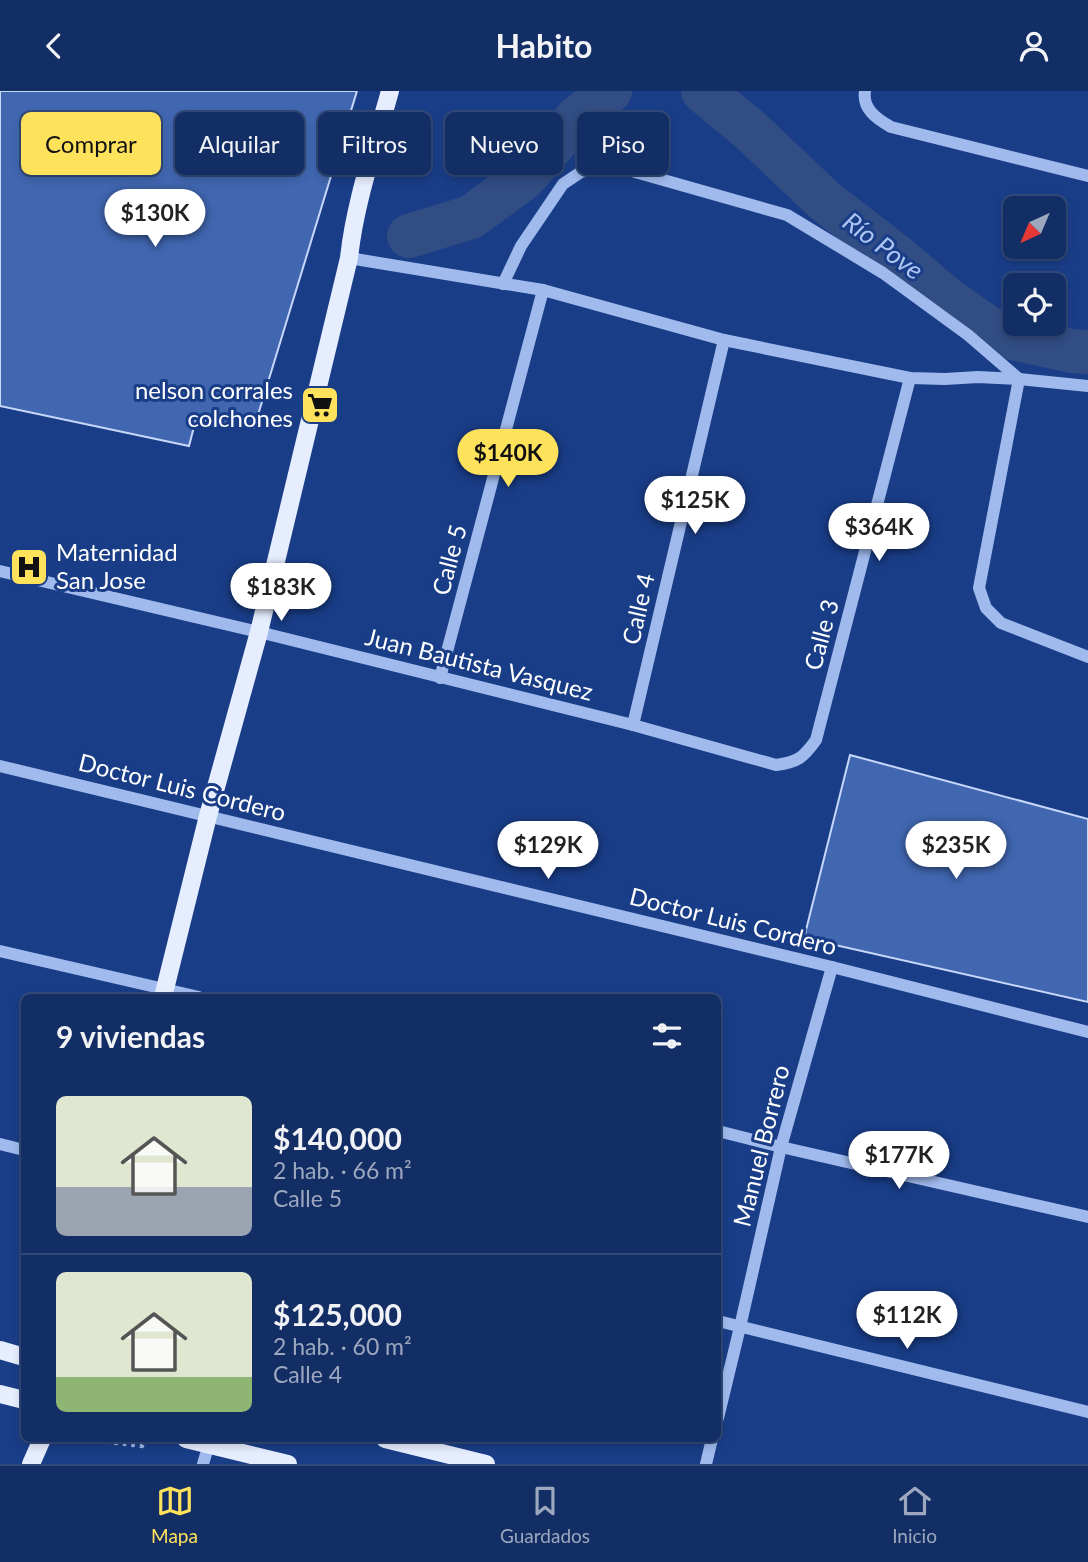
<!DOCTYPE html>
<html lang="es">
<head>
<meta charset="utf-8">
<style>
  body { margin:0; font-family:Lato,sans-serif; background:#203a6e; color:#f1f3f6; height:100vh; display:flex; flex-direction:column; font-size:26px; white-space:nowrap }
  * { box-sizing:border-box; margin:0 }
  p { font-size:23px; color:#9da8bf }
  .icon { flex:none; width:38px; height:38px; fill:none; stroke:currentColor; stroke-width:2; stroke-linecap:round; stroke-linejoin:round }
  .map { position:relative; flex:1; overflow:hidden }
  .drawer { position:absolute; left:21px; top:903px; width:700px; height:448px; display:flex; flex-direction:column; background:#132e65; border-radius:10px; box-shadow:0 4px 10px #0003,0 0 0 2px #324a79 }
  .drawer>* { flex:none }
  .guide { position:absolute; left:21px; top:21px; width:700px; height:63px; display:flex; gap:14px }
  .needle { width:46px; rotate:224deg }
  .buttons { position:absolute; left:1003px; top:105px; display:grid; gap:14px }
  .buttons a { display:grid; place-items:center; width:63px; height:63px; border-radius:10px; background:#132e65; box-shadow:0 4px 10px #0003,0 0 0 2px #324a79; font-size:35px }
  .price { position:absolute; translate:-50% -60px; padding:0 16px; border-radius:24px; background:#fff; color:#222; font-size:23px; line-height:46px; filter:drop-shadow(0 2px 4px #0008) }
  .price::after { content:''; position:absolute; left:50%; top:42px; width:21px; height:16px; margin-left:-10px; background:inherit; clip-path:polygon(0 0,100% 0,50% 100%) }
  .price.active { background:#ffe25c; color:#111 }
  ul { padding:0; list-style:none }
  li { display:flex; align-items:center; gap:21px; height:175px; padding:0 35px }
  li+li { border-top:2px solid #324a79 }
  li span { display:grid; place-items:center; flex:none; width:196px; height:140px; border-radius:10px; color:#555 }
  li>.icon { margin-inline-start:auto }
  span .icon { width:84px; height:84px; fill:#fffc; stroke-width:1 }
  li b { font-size:30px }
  h2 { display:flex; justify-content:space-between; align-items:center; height:84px; padding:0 35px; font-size:30px }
  .chip { padding:0 24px; border-radius:10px; background:#132e65; box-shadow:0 4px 10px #0003,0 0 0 2px #324a79; font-size:24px; line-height:63px }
  .chip.active { background:#ffe25c; color:#111 }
  header { display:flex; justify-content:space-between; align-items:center; height:91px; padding:0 35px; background:#132e65; font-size:32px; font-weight:700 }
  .dock { display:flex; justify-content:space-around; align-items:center; height:98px; border-top:2px solid #324a79; background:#132e65; font-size:19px; color:#9da8bf }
  .dock a { display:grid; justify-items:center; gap:4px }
  .dock .active { color:#ffe25c }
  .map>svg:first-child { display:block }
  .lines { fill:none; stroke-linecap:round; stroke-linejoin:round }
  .river { stroke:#324d84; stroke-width:44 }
  .building { fill:#4167b1; stroke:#c6d7f9; stroke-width:2 }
  .path { stroke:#a0baed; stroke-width:4.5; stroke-dasharray:3.5 5; stroke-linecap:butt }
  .minor { stroke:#a0baed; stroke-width:12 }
  .major { stroke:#e6edff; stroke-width:18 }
  .labels { text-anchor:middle; stroke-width:6; stroke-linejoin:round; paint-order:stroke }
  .poi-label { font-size:24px; fill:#fff; stroke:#193d87; text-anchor:end }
  .street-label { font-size:24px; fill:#fff; stroke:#193d87 }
  .water-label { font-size:26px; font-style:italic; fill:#acc5f4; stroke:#193d87 }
</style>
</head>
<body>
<header><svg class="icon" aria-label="back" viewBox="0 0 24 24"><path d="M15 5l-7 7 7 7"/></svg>Habito<svg class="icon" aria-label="person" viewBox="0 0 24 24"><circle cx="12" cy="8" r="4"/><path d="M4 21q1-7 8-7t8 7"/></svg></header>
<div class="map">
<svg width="1088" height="1373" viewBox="0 0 1088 1373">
  <rect width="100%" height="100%" fill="#193d87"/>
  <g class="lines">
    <g class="river">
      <polyline points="703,0 750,39 825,110 900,168 947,208 999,244 1072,260 1088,261"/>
      <polyline points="409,145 471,126 523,88 576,28 610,0"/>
    </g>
  </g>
  <g class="building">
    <polygon points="0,0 357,0 254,337 196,328 189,355 0,315"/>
    <polygon points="850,664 1088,728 1088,911 804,847"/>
  </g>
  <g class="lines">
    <polyline class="path" points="109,1348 109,1351 142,1355 143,1348"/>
    <g class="minor">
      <path d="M 865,0 C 862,18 877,28 891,36 L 1088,85"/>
      <polyline points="349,167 543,199 724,249 910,287 945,288 978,286 1019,288 1088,295"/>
      <polyline points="503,193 521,155 563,93 581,81 599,75 621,77 787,124 883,182 968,244 1019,288 979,497 986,517 1001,532 1088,566"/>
      <path d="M 0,480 L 259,541 L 633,634 L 776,674 C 798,671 803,667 816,649 L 910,287"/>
      <polyline points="440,587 543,199"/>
      <polyline points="633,634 724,249"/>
      <polyline points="0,675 832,876 1088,941"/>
      <polyline points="0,860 199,906"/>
      <polyline points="718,1040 781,1056 1088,1126"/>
      <polyline points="0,1053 24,1059"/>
      <polyline points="718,1230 1088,1321"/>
      <polyline points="718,1327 740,1236 781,1056 832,876"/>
      <polyline points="203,1373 209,1353"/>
      <polyline points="706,1373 712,1348"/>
    </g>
    <g class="major">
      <path d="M 163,906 L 208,725 L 259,541 L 349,167 C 355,110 375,55 390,0"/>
      <polyline points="0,1259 24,1266"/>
      <polyline points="0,1303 24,1309"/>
      <polyline points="186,1348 288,1373"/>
      <polyline points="385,1348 486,1373"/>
      <polyline points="31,1373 42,1348"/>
    </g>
  </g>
  <defs>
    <symbol id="supermarket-square" viewBox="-11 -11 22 22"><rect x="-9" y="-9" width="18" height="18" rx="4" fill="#ffe25c" stroke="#193d87"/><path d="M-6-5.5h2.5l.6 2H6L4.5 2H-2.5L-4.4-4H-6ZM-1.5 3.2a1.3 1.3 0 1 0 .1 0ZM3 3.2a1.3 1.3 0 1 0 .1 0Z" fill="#111"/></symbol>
    <symbol id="hospital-square" viewBox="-11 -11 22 22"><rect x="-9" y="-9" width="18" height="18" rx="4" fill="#ffe25c" stroke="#193d87"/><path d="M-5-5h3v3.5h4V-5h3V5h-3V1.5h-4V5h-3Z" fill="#111"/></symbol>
  </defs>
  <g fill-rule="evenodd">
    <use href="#supermarket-square" x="298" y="292" width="44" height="44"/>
    <use href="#hospital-square" x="7" y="454" width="44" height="44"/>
  </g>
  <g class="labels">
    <g class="poi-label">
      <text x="293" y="308">nelson corrales<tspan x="293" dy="28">colchones</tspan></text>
      <text x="56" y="470" text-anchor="start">Maternidad<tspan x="56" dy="28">San Jose</tspan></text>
    </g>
    <g class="street-label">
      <text transform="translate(450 469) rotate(-75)" y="8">Calle 5</text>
      <text transform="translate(639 518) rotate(-77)" y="8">Calle 4</text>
      <text transform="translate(822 544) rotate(-75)" y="8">Calle 3</text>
      <text transform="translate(479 574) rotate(14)" y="8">Juan Bautista Vasquez</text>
      <text transform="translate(182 697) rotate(14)" y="8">Doctor Luis Cordero</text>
      <text transform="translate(733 831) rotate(14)" y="8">Doctor Luis Cordero</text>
      <text transform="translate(762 1055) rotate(-76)" y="8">Manuel Borrero</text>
    </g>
    <g class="water-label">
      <text transform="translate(883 155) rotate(37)" y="9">Río Pove</text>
    </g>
  </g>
</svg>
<div class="buttons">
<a><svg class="needle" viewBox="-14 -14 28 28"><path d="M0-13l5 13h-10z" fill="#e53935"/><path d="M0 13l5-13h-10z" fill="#9da8bf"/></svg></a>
<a><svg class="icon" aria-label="locate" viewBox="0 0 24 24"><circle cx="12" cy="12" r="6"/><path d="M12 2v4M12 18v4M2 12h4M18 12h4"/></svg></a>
</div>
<b class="price" style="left:155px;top:158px">$130K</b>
<b class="price active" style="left:508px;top:398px">$140K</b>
<b class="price" style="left:695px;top:445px">$125K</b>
<b class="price" style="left:879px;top:472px">$364K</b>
<b class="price" style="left:281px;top:532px">$183K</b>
<b class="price" style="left:548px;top:790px">$129K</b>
<b class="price" style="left:956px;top:790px">$235K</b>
<b class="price" style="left:899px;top:1100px">$177K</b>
<b class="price" style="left:907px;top:1260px">$112K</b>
<div class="guide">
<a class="chip active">Comprar</a>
<a class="chip">Alquilar</a>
<a class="chip">Filtros</a>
<a class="chip">Nuevo</a>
<a class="chip">Piso</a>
</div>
<section class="drawer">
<h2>9 viviendas<svg class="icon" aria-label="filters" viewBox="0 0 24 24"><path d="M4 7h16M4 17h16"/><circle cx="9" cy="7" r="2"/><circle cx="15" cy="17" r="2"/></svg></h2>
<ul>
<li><span style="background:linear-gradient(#dfe7d0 65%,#9aa5b1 0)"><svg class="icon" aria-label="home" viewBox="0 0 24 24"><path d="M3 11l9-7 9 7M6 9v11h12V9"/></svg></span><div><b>$140,000</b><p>2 hab. · 66 m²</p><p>Calle 5</p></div></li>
<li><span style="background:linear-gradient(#dfe7d0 75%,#8fb573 0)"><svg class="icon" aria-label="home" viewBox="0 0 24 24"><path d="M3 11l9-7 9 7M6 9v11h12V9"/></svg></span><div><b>$125,000</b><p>2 hab. · 60 m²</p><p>Calle 4</p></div></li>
</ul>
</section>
</div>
<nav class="dock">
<a class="active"><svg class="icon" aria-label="map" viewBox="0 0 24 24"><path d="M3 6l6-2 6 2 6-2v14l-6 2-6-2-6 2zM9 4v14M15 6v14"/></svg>Mapa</a>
<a><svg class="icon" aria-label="saved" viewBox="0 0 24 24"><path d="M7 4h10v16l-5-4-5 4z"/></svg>Guardados</a>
<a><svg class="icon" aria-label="home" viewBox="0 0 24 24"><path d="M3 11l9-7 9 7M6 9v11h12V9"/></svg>Inicio</a>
</nav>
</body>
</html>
